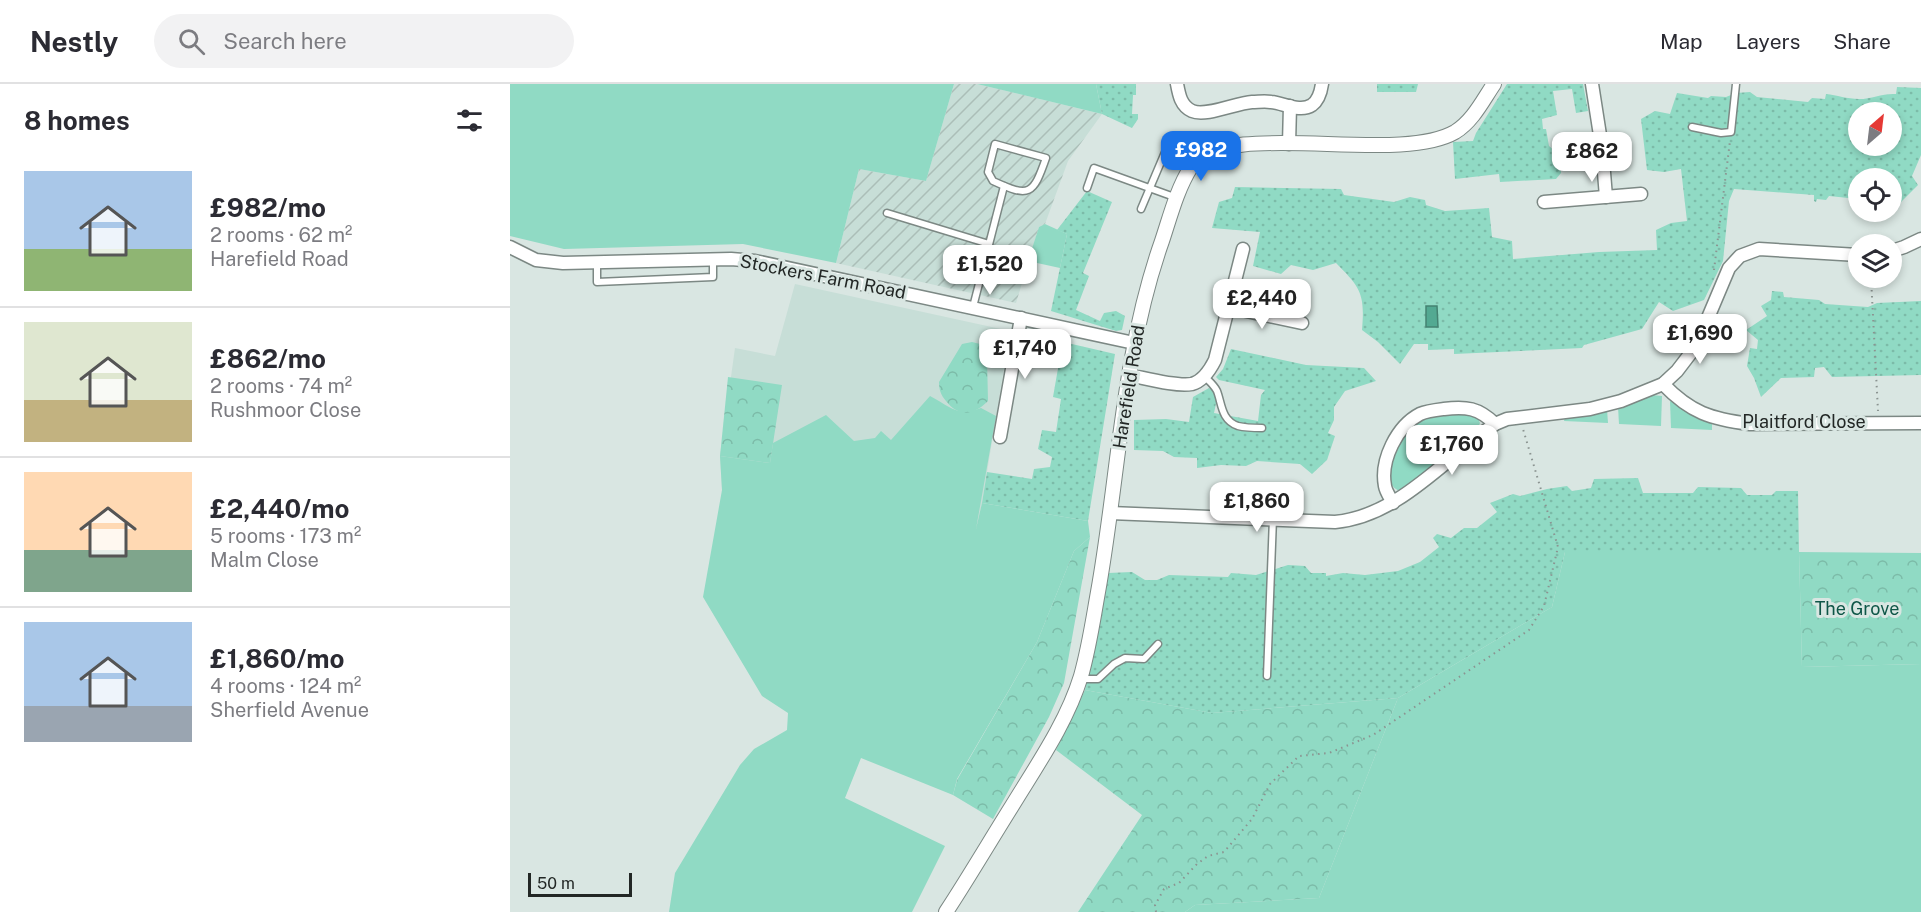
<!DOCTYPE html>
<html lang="en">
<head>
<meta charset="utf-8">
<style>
  body { margin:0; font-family:"Public Sans",sans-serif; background:#f2f2f3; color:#2b2b33; height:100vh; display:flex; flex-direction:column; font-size:22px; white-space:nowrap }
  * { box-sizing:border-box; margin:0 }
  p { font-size:20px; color:#7c7c81 }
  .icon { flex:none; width:33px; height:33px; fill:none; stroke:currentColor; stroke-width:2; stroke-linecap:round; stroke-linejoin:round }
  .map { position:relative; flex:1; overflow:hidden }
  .sheet { display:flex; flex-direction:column; background:#fff; width:510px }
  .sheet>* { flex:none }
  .needle { width:39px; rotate:28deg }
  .tools { position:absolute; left:1338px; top:18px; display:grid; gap:12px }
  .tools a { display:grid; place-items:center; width:54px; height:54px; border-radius:50%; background:#fff; box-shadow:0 3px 9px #0003; font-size:30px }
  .scale { position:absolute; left:18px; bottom:15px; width:104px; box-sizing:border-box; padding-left:6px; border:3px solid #222725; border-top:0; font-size:16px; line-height:21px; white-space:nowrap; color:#222725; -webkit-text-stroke:4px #d9e6e2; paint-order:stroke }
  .price { position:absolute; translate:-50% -51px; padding:0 14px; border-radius:12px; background:#fff; color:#222; font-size:20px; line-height:39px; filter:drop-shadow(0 2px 3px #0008) }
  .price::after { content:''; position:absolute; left:50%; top:36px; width:18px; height:14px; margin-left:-9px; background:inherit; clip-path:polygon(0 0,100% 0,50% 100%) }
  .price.selected { background:#1a73e8; color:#fff }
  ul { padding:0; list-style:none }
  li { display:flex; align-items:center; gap:18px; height:150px; padding:0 24px }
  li+li { border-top:2px solid #e1e1e2 }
  li span { display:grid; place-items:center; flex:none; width:168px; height:120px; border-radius:0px; color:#555 }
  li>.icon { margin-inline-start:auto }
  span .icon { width:72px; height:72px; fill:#fffc; stroke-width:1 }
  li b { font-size:26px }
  h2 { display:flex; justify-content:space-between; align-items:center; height:72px; padding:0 24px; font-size:26px }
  header { display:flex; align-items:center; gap:36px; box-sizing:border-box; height:84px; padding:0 30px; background:#fff; border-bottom:2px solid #e1e1e2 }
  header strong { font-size:28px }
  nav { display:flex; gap:33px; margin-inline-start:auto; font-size:21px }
  .search { width:420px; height:54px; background:#f2f2f3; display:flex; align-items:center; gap:15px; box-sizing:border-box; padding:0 21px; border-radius:33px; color:#7c7c81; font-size:22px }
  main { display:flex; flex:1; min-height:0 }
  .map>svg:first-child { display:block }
  .built { fill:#c7ded7 }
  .industrial { fill:url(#industrial-furrows) }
  .grass { fill:#90dac4 }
  .forest { fill:url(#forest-crowns) }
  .garden { fill:url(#garden-dots); fill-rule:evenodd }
  .water { fill:#53a992; stroke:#448271; stroke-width:1.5 }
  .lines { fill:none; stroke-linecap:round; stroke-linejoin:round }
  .service-casing { stroke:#7c8884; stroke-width:9 }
  .minor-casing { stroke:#7c8884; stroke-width:15 }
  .tertiary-casing { stroke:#7c8884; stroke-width:16 }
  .path { stroke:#8b9491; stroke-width:2; stroke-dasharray:1.5 4.5; stroke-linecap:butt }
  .service { stroke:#fff; stroke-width:6 }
  .minor { stroke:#fff; stroke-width:12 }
  .tertiary { stroke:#fff; stroke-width:14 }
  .labels { text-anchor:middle; stroke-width:6; stroke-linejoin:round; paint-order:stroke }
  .street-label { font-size:18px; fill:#222725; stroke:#d9e6e2 }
  .park-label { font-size:18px; fill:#0e5647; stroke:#d9e6e2 }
</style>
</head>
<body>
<header>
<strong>Nestly</strong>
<div class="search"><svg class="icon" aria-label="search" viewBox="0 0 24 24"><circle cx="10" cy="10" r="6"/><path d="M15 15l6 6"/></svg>Search here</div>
<nav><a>Map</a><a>Layers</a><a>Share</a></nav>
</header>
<main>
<section class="sheet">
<h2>8 homes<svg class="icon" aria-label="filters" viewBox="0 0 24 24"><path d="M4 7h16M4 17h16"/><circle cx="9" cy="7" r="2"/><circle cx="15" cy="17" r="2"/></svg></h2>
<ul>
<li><span style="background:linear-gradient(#a9c7e8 65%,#8fb573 0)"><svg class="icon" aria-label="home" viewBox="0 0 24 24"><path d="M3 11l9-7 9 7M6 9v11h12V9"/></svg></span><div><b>£982/mo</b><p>2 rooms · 62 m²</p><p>Harefield Road</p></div></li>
<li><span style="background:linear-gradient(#dfe7d0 65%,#c2b280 0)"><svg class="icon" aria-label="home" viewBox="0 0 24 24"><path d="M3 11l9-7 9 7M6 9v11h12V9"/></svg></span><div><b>£862/mo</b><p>2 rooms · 74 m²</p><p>Rushmoor Close</p></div></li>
<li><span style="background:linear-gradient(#ffd9b3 65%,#7fa58c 0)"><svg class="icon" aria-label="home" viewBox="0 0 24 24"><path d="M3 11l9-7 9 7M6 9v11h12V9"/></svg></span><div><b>£2,440/mo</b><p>5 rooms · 173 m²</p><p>Malm Close</p></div></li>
<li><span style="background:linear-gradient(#a9c7e8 70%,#9aa5b1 0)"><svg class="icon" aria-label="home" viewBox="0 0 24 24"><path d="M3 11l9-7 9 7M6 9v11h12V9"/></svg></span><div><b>£1,860/mo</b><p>4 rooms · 124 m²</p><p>Sherfield Avenue</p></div></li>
</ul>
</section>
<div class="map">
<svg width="1411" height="828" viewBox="0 0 1411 828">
  <defs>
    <pattern id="industrial-furrows" width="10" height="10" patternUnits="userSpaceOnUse" patternTransform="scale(1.5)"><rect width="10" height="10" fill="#c7ded7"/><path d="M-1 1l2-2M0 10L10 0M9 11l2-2" fill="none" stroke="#abbeb8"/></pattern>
    <pattern id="forest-crowns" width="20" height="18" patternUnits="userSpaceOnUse" patternTransform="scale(1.5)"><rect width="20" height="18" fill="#90dac4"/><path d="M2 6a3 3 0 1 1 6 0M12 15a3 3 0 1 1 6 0" fill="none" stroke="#7cbba8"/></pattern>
    <pattern id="garden-dots" width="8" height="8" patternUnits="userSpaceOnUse" patternTransform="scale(1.5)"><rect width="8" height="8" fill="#90dac4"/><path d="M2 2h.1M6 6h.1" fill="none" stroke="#7cbba8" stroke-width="1.8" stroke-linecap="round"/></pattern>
  </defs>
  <rect width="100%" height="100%" fill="#d9e6e2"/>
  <polygon class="built" points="285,200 500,247 472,419 461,472 212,406 210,372 225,264 265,272"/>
  <polygon class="industrial" points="444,0 467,0 592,30 558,77 535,140 529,143 506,219 326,179 349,85 416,97"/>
  <g class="grass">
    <polygon points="0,0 444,0 416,97 349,85 326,179 233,160 54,165 0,152"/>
    <polygon points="467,0 586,0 592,30"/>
    <polygon points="535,140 557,150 550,184 518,177 529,143"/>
    <polygon points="1142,311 1152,312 1151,342 1109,340 1108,323"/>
    <path d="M 420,312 C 441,323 447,333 471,324 L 486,332 L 466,445 L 472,419 L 578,437 L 580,453 L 564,467 L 527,558 L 447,695 L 443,711 L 351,674 L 335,714 L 435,762 L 402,828 L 159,828 L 165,789 L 230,681 L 244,665 L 277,646 L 278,629 L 252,612 L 193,513 L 212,406 L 210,372 L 260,379 L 263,359 L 316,331 L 344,357 L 365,354 L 371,347 L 381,356 Z"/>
    <polygon points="1160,317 1202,340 1202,346 1161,344"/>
    <polygon points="1097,325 1098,339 1054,337 1055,333"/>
    <path d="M 930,331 L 959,331 L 968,334 L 970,339 L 966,348 L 896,402 L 890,407 C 867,399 888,356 899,345 C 908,336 919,334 930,331 Z"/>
    <polygon points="1055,468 1289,468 1292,583 1411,580 1411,828 675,828 685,821 809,814 888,614 1042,523"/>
  </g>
  <g class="forest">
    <path d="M 462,258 L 474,261 L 477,273 L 478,317 C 464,331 449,334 436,317 C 431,311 429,306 429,298 L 452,260 Z"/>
    <polygon points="218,293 272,301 260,379 210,372"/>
    <polygon points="580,453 554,599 539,633 483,735 443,711 447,696 527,558 564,467"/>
    <polygon points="1289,468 1411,469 1411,580 1292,583"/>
    <polygon points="575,606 702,629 888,614 809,814 685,821 675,828 568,828 632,731 546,666"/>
  </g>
  <g class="garden">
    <polygon points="586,0 626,0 626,11 623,11 622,30 628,30 628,35 622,44 592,30"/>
    <polygon points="867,0 908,0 906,8 867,8"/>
    <polygon points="997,0 1073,0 1078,27 1066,29 1062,5 1043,7 1047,31 1032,35 1033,45 1036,45 1039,62 1045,67 1046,76 1050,77 1051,89 1046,95 990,98 989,90 945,95 943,58 963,57 966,49"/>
    <path d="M 1387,3 L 1411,4 L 1411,71 L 1402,92 L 1408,101 L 1389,120 L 1382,122 L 1382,94 L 1348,94 L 1348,115 L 1319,112 L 1316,116 L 1307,115 L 1306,118 L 1304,117 L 1304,111 L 1224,105 L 1219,117 L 1213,177 L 1194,216 L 1163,227 L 1149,218 L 1132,245 L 1074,261 L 1072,264 L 944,270 L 944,265 L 918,266 L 918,260 L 904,260 L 890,280 L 868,258 L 852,246 C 855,210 851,204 826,179 L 803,186 L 781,181 L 771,190 L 743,182 L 750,148 L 702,144 L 709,118 L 722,114 L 725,103 L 831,105 L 834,111 L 884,118 L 900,113 L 915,116 L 916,121 L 935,127 L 979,124 L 982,153 L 1002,157 L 1003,175 L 1089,168 L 1147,166 L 1146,146 L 1161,139 L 1177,137 L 1171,85 L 1154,88 L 1137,86 L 1131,35 L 1145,27 L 1160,30 L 1167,9 L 1198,14 L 1201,12 L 1216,13 L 1226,9 L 1240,8 L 1247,13 L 1298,18 L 1302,14 L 1315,15 L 1316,10 C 1327,11 1337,15 1349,15 C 1362,15 1373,9 1386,10 ZM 1348,28 L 1382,28 L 1382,62 L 1348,62 Z"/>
    <polygon points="577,107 602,118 573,189 579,192 566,226 590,237 594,229 606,227 615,232 612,246 606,247 541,227 557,150 547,146"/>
    <polygon points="1262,207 1273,208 1274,213 1309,216 1315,220 1358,223 1367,219 1411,217 1411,291 1322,293 1314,283 1305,284 1304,293 1271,294 1251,313 1244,294 1237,282 1240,264 1247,265 1248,256 1236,246 1257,232 1251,222 1261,216"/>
    <polygon points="549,257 605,270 578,437 472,419 477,388 522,395 524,385 540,383 542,373 528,365 532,346 546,348 551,315 543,313 550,273 540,271 542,261"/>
    <polygon points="721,265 796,281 854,284 866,297 835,307 824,323 824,336 818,349 825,352 817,376 802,390 790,380 747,377 736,382 711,381 687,384 687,374 664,373 653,367 624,366 624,336 656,335 679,338 683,313 699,304 706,309 707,315 704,329 748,337 751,311 755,306 709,296 706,293 713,285"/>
    <polygon points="1128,394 1133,409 1183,409 1188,403 1231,404 1237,411 1262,411 1266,407 1288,407 1289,468 1055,468 1042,523 888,614 702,629 575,606 598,489 622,488 635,496 647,496 659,491 718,493 721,489 746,491 778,481 795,482 801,489 816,489 816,492 833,489 855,491 888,487 910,478 929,463 923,454 927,450 941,454 954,444 967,444 987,428 980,419 1003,410 1010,412 1037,405 1057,402 1062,407 1081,404 1084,395"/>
  </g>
  <polygon class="water" points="916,222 927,222 928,243 916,243"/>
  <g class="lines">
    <defs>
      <g id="service">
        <polyline points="1182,43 1211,49 1221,48 1226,0"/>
        <path d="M 485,60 L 536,74 C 523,111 520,114 483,97 L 478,88 Z"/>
        <polyline points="577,104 584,84 667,114"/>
        <polyline points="631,125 656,66"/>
        <polyline points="377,129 479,160"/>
        <polyline points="87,178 87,198 203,193 203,175"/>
        <polyline points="463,223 494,102"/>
        <path d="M 695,293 C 699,297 704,301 707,307 C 712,320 711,336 728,342 C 736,344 745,344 752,344"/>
        <polyline points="757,592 763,434"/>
        <polyline points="570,595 588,595 604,580 615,574 634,575 648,560"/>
      </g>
      <g id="minor">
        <path d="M 667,0 C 669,11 671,22 682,27 C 696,33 726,19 742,18 C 748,18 755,17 761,18 C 774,19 790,29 802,21 C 809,16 811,7 812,0"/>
        <polyline points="1082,0 1092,64 1096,113"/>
        <polyline points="779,60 780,22"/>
        <polyline points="1034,118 1131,110"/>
        <polyline points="0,163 26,176 53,179 221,175 245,177 624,259"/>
        <polyline points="1382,167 1394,163 1411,155"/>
        <polyline points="718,223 792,239"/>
        <path d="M 619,291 C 635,294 666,303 682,300 C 693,297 700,286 705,276 L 733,165"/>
        <path d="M 1153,300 C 1181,329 1201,335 1240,340 L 1411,339"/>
        <polyline points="490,353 511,234"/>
        <path d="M 883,419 C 880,413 876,408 875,402 C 870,376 887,342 910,330 C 917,327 926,326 934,325 C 956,322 969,324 985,340"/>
        <path d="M 600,429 L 825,438 C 889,432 934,375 985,340 L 997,335 L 1080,325 L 1111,317 L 1153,300 L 1167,287 L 1180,270 L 1192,248 L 1219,184 L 1230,172 L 1249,165 L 1348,171"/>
      </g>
      <path id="tertiary" d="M 436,828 C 459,793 480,757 502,722 C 527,681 557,638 571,592 C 579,564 583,536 588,508 C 609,391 612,270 652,157 C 660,133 667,105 681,83 C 714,33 886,82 945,48 C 963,37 973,16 984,0"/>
    </defs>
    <use href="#service" class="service-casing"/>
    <use href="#minor" class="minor-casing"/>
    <use href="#tertiary" class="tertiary-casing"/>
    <g class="path">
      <polyline points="1204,186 1220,57"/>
      <polyline points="1361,194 1368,327"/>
      <polyline points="646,828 645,821 654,805 669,799 687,780 698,772 714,768 742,735 760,700 789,672 819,669 863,651 1019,546 1034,522 1048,463 1013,345"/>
    </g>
    <use href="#service" class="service"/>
    <use href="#minor" class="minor"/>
    <use href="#tertiary" class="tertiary"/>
  </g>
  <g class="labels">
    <g class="street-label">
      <text transform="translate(313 193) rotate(11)" y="6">Stockers Farm Road</text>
      <text transform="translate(619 303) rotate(-81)" y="6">Harefield Road</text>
      <text x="1294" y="344">Plaitford Close</text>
    </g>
    <g class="park-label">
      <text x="1347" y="531">The Grove</text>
    </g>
  </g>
</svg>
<div class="tools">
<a><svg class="needle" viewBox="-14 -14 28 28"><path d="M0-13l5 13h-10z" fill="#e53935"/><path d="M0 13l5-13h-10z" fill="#7c7c81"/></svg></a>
<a><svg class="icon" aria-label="locate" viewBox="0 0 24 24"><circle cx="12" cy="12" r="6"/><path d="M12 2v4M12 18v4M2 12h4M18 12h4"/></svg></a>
<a><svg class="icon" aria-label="layers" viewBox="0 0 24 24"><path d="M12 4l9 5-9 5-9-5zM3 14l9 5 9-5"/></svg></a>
</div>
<div class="scale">50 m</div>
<b class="price selected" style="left:691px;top:98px">£982</b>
<b class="price" style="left:1082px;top:99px">£862</b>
<b class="price" style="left:480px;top:212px">£1,520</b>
<b class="price" style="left:752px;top:246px">£2,440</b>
<b class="price" style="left:1190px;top:281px">£1,690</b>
<b class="price" style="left:515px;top:296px">£1,740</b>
<b class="price" style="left:942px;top:392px">£1,760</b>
<b class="price" style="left:747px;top:449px">£1,860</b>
</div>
</main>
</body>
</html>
